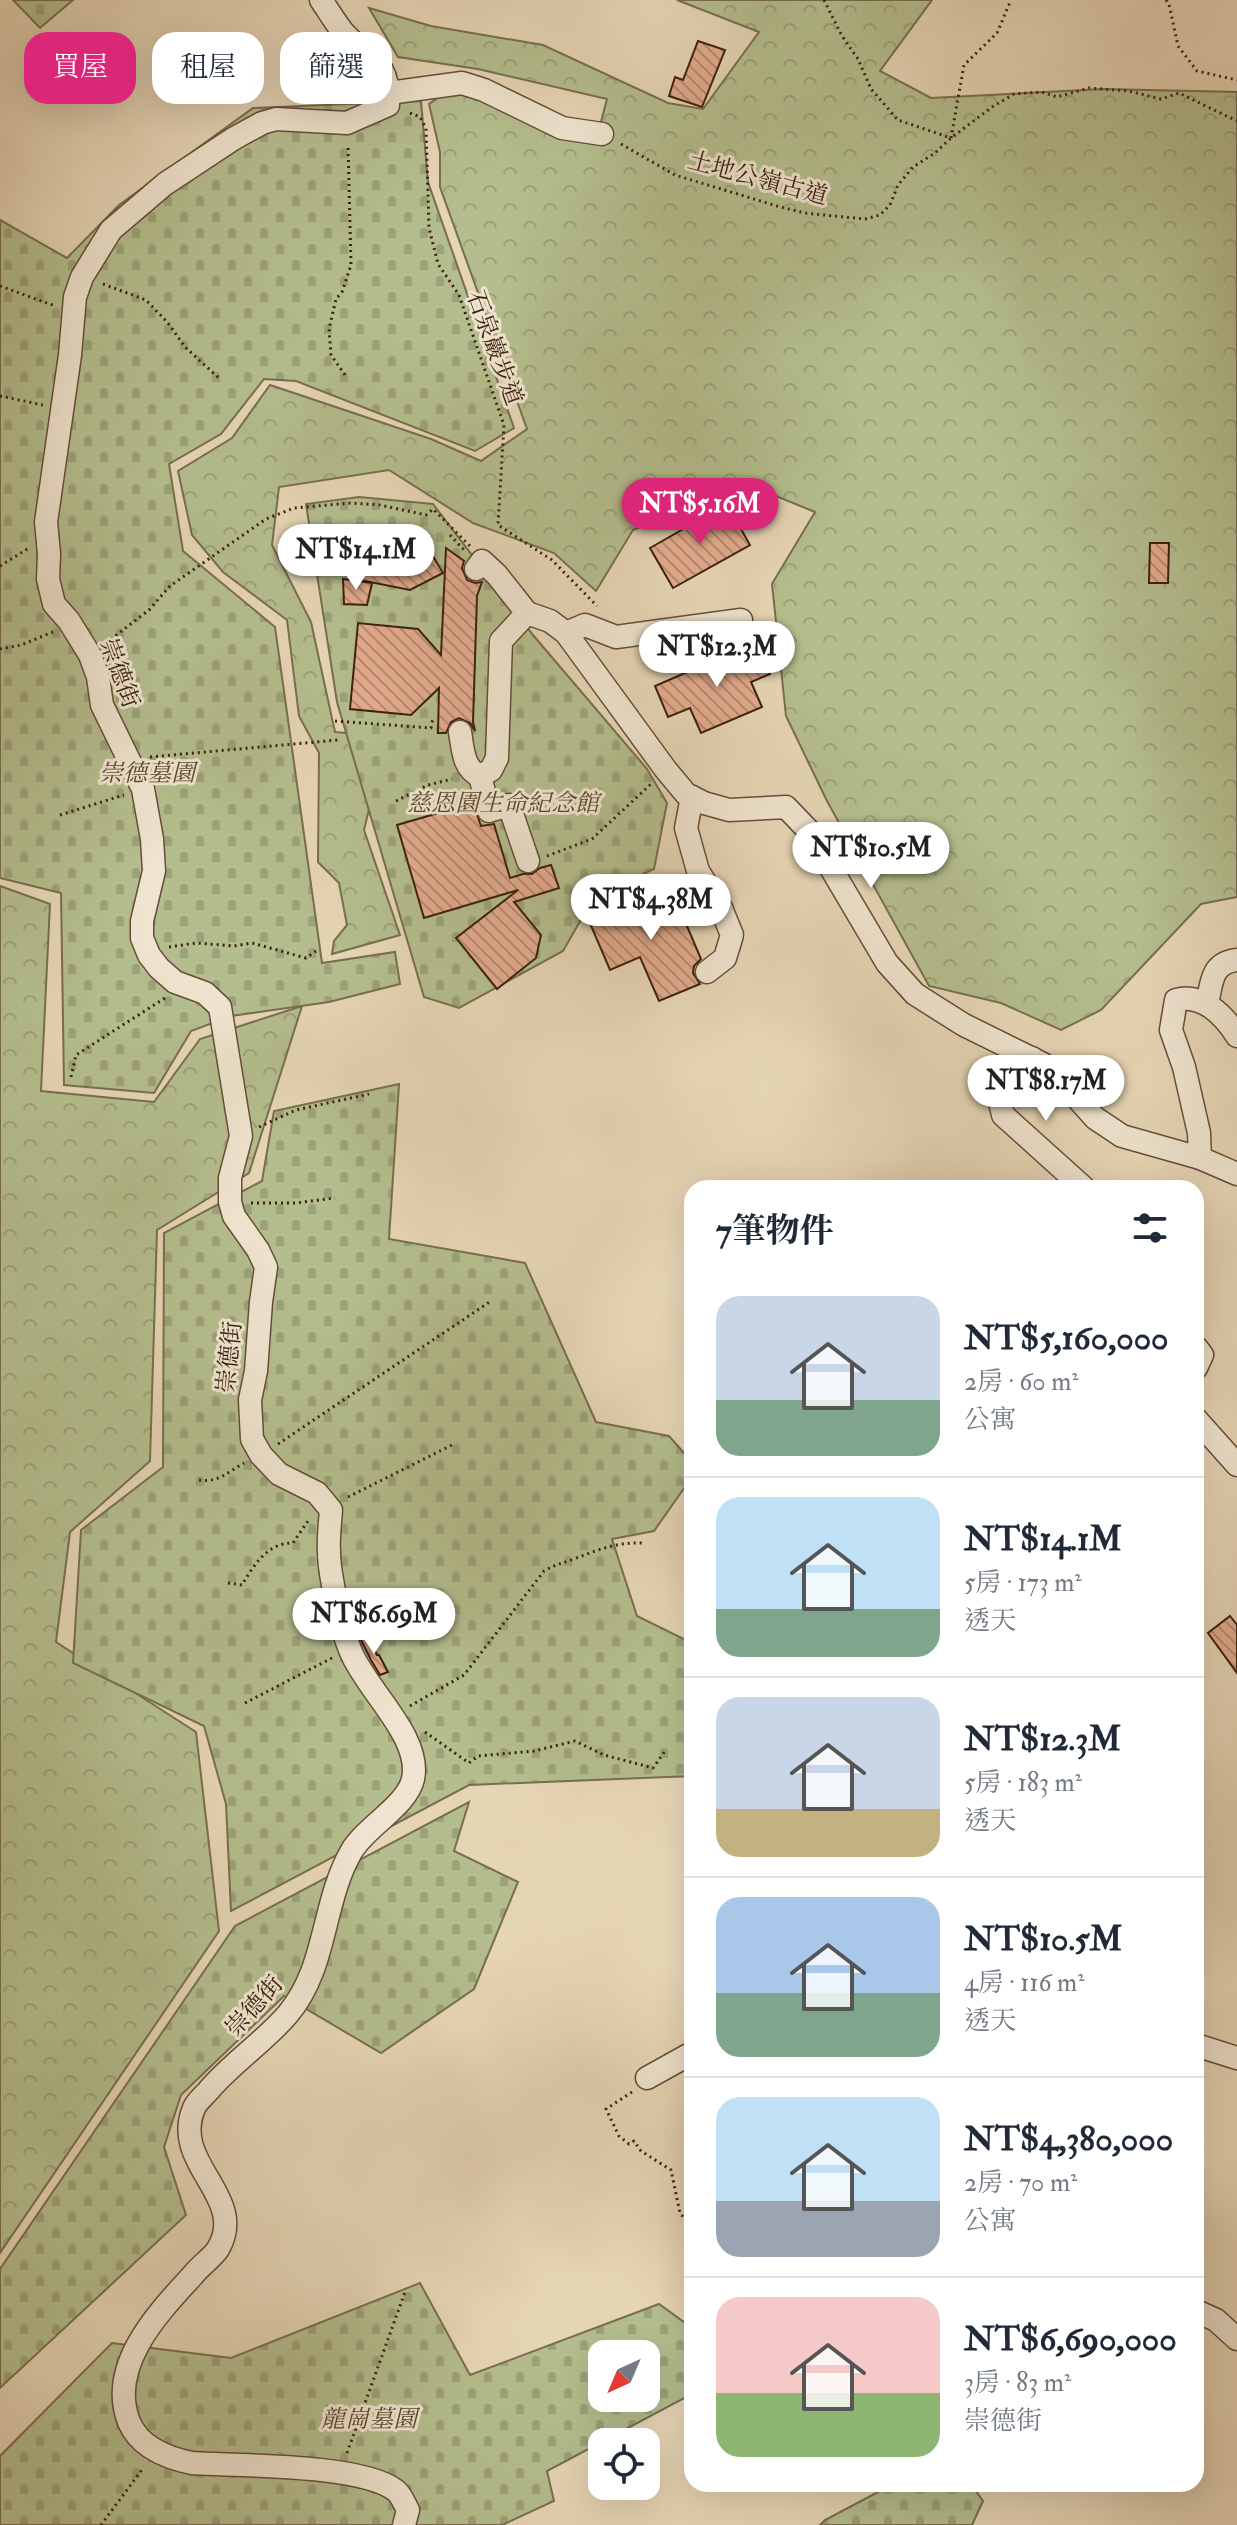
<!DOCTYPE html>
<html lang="zh-TW">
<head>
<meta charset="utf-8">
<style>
  body { margin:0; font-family:"IM FELL Double Pica","Noto Serif TC",serif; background:#f2f2f3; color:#1f2937; height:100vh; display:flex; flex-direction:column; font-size:30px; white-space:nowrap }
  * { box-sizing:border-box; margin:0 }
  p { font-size:26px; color:#747a83 }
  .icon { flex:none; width:44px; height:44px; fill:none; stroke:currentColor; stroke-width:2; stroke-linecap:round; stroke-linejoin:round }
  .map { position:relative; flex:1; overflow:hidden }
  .side { position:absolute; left:684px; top:1180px; width:520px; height:1312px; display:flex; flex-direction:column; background:#fff; border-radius:24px; box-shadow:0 8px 32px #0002 }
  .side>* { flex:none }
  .hud { position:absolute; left:24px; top:32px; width:540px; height:72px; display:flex; gap:16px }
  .needle { width:52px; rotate:224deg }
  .fabs { position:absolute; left:588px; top:2340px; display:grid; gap:16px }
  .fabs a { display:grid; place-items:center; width:72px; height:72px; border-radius:16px; background:#fff; box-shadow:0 8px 32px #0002; font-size:40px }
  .price { position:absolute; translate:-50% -68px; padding:0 18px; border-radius:28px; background:#fff; color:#222; font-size:26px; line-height:52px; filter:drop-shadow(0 2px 4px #0008) }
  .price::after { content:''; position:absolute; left:50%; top:48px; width:24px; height:18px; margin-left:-12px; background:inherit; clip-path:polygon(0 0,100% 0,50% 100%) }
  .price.active { background:#db2777; color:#fff }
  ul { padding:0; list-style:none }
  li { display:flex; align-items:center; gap:24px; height:200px; padding:0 32px }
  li+li { border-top:2px solid #e0e1e3 }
  li span { display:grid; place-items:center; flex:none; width:224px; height:160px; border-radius:24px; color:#555 }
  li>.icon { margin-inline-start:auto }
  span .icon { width:96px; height:96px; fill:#fffc; stroke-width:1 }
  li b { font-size:34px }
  h2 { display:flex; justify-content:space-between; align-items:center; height:96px; padding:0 32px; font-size:34px }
  .chip { padding:0 28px; border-radius:24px; background:#fff; box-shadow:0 8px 32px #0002; font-size:28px; line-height:72px }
  .chip.active { background:#db2777; color:#fff }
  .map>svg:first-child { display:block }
  .forest { fill:url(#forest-crowns); stroke:#786e4e; stroke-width:2 }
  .cemetery { fill:url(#cemetery-stones); stroke:#786e4e; stroke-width:2; fill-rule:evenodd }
  .building { fill:url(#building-back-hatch); stroke:#3c200e; stroke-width:2 }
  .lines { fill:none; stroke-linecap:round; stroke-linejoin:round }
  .minor-casing { stroke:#664d38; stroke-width:25 }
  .path { stroke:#3c200e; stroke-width:3; stroke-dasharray:2 4; stroke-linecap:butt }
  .minor { stroke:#efe4cf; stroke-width:22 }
  .labels { text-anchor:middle; stroke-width:6; stroke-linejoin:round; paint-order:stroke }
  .street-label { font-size:24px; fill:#3c200e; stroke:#efe4cf }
  .park-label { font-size:24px; font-style:italic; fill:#5a472e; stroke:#efe4cf }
</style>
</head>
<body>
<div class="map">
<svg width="1237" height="2525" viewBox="0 0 1237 2525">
  <defs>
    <pattern id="forest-crowns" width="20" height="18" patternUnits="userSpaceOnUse" patternTransform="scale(2)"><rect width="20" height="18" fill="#b4bd8d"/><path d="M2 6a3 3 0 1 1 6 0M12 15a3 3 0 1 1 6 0" fill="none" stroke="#9ca278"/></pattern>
    <pattern id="cemetery-stones" width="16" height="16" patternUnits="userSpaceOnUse" patternTransform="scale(2)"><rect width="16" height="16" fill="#b4bd8d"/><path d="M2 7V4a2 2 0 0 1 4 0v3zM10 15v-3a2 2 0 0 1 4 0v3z" fill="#9ca278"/></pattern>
    <pattern id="building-back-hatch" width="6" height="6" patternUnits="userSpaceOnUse" patternTransform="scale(2)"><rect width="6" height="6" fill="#e2ab8d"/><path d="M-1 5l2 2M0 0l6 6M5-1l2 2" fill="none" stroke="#b88b72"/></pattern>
  </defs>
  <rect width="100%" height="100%" fill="#e6d5b5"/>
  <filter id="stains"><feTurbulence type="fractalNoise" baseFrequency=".0025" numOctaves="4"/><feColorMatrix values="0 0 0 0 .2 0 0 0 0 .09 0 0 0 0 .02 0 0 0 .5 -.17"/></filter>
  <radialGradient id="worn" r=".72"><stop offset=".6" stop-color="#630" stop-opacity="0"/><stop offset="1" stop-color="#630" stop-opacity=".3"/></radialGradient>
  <g class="forest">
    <polygon points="677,0 932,0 880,71 931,98 1104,89 1237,92 1237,897 1201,904 1101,1010 1061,1030 1001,1003 929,986 827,801 786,716 772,584 815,512 749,485 633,530 596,591 554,553 473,523 389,470 279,487 272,545 311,622 335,732 417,739 372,797 364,830 400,935 332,954 334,941 347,925 339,883 318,862 319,753 299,716 287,620 223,572 192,535 178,471 232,438 270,385 431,439 481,461 527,429 440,187 440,152 429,104 455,85 597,137 607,99 478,69 398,57 369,8 431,26 543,45 668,103 703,109 759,32"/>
    <polygon points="0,886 50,904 41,1091 154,1102 200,1039 302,1006 249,1173 157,1230 150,1461 70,1532 56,1642 196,1732 219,1931 0,2253"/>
  </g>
  <g class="cemetery">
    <polygon points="13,0 73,0 40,28"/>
    <polygon points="421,101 428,182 514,428 475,451 296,381 264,379 221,434 169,464 183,551 275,627 322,963 395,952 400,984 329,1002 231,1016 191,1031 154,1093 64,1085 61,893 0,878 0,220 67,258 119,205 253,108"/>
    <polygon points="359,497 433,504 533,635 647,769 667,803 654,869 594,897 563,951 459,1008 424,997 337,702 306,504"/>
    <polygon points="399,1084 389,1239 525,1263 596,1422 669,1436 692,1462 692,1477 654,1531 612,1539 637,1616 692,1643 692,1776 469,1785 231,1911 226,1804 204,1726 73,1663 81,1530 163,1467 164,1233 262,1181 274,1111"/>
    <polygon points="469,1802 454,1851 518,1882 474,1989 381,2053 284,1996 181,2095 164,2147 186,2215 0,2388 0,2269 235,1926"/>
    <path d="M 420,2283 L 470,2375 L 659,2304 L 692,2328 L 692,2394 L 547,2471 L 554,2501 L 502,2525 L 0,2525 L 0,2456 L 112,2343 L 231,2358 ZM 602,2354 L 646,2354 L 646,2398 L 602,2398 Z"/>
    <polygon points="893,2484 971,2484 983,2501 972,2525 820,2525 825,2520"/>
  </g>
  <g class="building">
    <polygon points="698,41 725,50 702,107 669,96 675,77 683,80"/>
    <polygon points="727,504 750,545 673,588 650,548"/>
    <polygon points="376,527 421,536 443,573 410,590 360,580 371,532"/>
    <polygon points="1150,543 1169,543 1168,583 1149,583"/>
    <polygon points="446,548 464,561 462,568 467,580 475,583 482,582 477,596 473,722 475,731 470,723 459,718 451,722 446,733 438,733 439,688 411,715 350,709 358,623 418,629 441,655"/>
    <polygon points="343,579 372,583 367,605 344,604"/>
    <polygon points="756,642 770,674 751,682 762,707 701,733 690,708 668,717 655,686"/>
    <polygon points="473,803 481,826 494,824 510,878 523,874 532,874 540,868 551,865 559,888 514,902 541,935 536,958 497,989 456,938 518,890 424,918 397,825"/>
    <polygon points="670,886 701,959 694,966 693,973 700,984 659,1001 640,957 610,970 589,921"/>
    <polygon points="1230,1616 1237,1625 1237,1673 1208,1633"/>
    <polygon points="368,1636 377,1655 379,1655 388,1672 380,1675 371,1660 361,1640"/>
  </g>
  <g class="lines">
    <defs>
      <g id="minor">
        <path d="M 321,0 C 328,10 335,22 343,32 C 368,61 390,58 388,105 L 347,123 L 276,119 L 262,123 L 233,139 L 165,184 L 111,230 L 82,277 L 75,297 L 70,355 L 46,522 L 49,554 L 48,579 L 54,604 L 69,621 L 90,655 L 98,677 L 102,705 L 143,789 L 152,839 L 154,871 L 142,921 L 142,938 L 149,955 L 159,968 L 175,982 L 205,993 L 220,1007 L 241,1136 L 230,1178 L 230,1202 L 234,1216 L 258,1250 L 266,1267 L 261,1302 L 256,1371 L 250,1400 L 252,1439 L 261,1455 L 279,1474 L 317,1493 L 331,1510 C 330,1524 328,1538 329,1552 C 329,1574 342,1632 351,1652 C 367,1691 422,1737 413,1779 C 407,1806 365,1827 351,1852 C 322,1903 327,1968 288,2014 C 264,2042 233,2062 209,2090 C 205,2095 197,2101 194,2108 C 170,2164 249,2197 218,2249 C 212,2258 200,2266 193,2275 C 158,2313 107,2366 129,2422 C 140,2448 167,2458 192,2463 C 239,2466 360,2464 395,2490 C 401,2494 404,2503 408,2510 L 404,2525"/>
        <polyline points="389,93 462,83 484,90 562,128 602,134"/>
        <polyline points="527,613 550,621 566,633 666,770 686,794 704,803 729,810 786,807 809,831 887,963 915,994 964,1025 1043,1064 1061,1080 1095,1118 1122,1136 1200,1158 1237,1174"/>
        <polyline points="566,633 585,625 616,637 741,620"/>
        <path d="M 460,732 C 463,749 463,769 480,776 L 491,770 L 497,758 L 501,641 L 527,613 L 497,575 L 482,561 L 476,569"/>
        <polyline points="480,776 489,811 509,805 528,861"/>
        <polyline points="692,797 686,828 698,871 721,908 732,935 725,958 707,972"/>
        <path d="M 1207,1004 C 1212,982 1211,963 1237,960"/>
        <polyline points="1032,1058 999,1098 1003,1115 1084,1188"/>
        <path d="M 1200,1158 L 1199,1133 L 1184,1067 L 1171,1030 L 1176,1000 C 1202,993 1224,1015 1237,1036"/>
        <polyline points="1196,1347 1202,1355 1196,1368"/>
        <polyline points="1196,1419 1237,1465"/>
        <polyline points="1196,2045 1237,2058"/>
        <polyline points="647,2078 692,2053"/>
        <polyline points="1196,2311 1216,2320 1237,2339"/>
      </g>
    </defs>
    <use href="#minor" class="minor-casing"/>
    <g class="path">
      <polyline points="824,0 842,36 858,59 871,89 898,120 951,138"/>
      <polyline points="1166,0 1169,4 1178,46 1197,71 1237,80"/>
      <polyline points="296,68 357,96"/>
      <polyline points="410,113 420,117 426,128 429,228 438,264 459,295 504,425 498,525 552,560 597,606"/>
      <polyline points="951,138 964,65 997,33 1011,0"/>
      <polyline points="621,144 675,175 777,206 804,213 865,219 880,215 890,205 898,185 913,167 935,153 951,138 992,107 1014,94 1042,92 1057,97 1089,88 1129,91 1161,99 1179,93 1237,121"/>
      <polyline points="103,284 146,300 168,323 185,347 221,380"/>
      <polyline points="0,286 55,306"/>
      <polyline points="345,375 331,355 329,329 336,299 342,292 351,265 348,144"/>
      <polyline points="0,396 43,405"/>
      <polyline points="450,535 465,551"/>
      <polyline points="0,566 29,548"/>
      <polyline points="106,643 149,610 170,586 266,519 294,508 351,503 380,505 426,515 433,509 470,546"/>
      <polyline points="0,649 21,645 53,632"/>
      <polyline points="335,721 431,728 433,718"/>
      <polyline points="150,757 338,740"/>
      <polyline points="396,801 428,785 452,779"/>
      <polyline points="60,815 124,795"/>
      <polyline points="547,856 592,839 651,784"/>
      <polyline points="169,947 196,943 234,946 252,943 306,958 316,951"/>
      <polyline points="71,1077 76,1055 165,998"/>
      <polyline points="259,1127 296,1110 369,1094"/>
      <polyline points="251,1203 296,1203 335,1198"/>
      <polyline points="278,1444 491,1301"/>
      <path d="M 199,1480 C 218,1483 228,1472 244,1463"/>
      <polyline points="348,1497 452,1445"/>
      <path d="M 228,1583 L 242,1585 C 254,1565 267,1543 293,1543 L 308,1521"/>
      <polyline points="367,1634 417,1617"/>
      <polyline points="245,1703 332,1658"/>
      <path d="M 410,1706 L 464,1675 L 544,1571 C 554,1565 563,1563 574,1559 C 597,1550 617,1542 642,1543"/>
      <polyline points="425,1732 469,1763 478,1756 534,1751 575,1741 604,1755 653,1768 665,1751"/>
      <polyline points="632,2092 606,2109 619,2136 629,2144 634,2141 641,2151 671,2170 680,2213 692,2228"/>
      <polyline points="347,2453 405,2292"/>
      <polyline points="101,2525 144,2467"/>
    </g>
    <use href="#minor" class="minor"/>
  </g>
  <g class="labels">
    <g class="street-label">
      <text transform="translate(758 178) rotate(15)" y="8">土地公嶺古道</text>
      <text transform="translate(495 348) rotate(70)" y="8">石泉巖步道</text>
      <text transform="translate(120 673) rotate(70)" y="8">崇德街</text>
      <text transform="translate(229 1357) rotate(-84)" y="8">崇德街</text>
      <text transform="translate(254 2006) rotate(-48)" y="8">崇德街</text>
    </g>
    <g class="park-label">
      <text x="147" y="781">崇德墓園</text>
      <text x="503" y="811">慈恩園生命紀念館</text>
      <text x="369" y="2427">龍崗墓園</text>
    </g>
  </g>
  <rect width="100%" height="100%" filter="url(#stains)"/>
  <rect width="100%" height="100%" fill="url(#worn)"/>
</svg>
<div class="fabs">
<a><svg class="needle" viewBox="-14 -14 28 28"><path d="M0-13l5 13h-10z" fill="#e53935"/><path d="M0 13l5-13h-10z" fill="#747a83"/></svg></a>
<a><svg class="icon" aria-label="locate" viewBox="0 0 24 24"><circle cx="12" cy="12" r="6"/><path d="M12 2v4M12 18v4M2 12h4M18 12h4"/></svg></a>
</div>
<b class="price active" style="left:700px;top:546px">NT$5.16M</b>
<b class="price" style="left:356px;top:592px">NT$14.1M</b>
<b class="price" style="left:717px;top:689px">NT$12.3M</b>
<b class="price" style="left:871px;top:890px">NT$10.5M</b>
<b class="price" style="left:651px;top:942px">NT$4.38M</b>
<b class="price" style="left:1046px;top:1123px">NT$8.17M</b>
<b class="price" style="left:374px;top:1656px">NT$6.69M</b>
<div class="hud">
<a class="chip active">買屋</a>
<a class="chip">租屋</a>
<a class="chip">篩選</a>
</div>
<section class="side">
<h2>7筆物件<svg class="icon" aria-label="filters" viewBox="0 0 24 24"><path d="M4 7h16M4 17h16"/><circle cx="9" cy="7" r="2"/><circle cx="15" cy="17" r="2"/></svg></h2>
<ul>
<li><span style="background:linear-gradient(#c9d6e8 65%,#7fa58c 0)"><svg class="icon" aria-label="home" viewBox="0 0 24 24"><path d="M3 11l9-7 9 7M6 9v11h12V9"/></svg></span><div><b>NT$5,160,000</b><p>2房 · 60 m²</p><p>公寓</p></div></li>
<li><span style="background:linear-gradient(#bfe0f5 70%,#7fa58c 0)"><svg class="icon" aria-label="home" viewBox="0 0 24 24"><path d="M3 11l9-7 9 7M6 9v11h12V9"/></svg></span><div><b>NT$14.1M</b><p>5房 · 173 m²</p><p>透天</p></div></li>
<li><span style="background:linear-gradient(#c9d6e8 70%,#c2b280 0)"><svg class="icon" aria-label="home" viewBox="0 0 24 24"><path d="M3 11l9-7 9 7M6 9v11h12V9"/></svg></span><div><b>NT$12.3M</b><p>5房 · 183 m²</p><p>透天</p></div></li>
<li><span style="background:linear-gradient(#a9c7e8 60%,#7fa58c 0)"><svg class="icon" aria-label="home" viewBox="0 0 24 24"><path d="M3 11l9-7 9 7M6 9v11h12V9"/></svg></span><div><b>NT$10.5M</b><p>4房 · 116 m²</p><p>透天</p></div></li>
<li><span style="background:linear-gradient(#bfe0f5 65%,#9aa5b1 0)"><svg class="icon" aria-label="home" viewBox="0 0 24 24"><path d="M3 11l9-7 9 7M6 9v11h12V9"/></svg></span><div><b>NT$4,380,000</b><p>2房 · 70 m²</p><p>公寓</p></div></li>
<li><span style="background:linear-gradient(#f6c9c9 60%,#8fb573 0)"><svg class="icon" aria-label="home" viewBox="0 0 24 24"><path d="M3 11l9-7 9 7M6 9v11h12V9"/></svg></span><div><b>NT$6,690,000</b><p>3房 · 83 m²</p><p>崇德街</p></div></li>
</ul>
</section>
</div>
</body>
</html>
